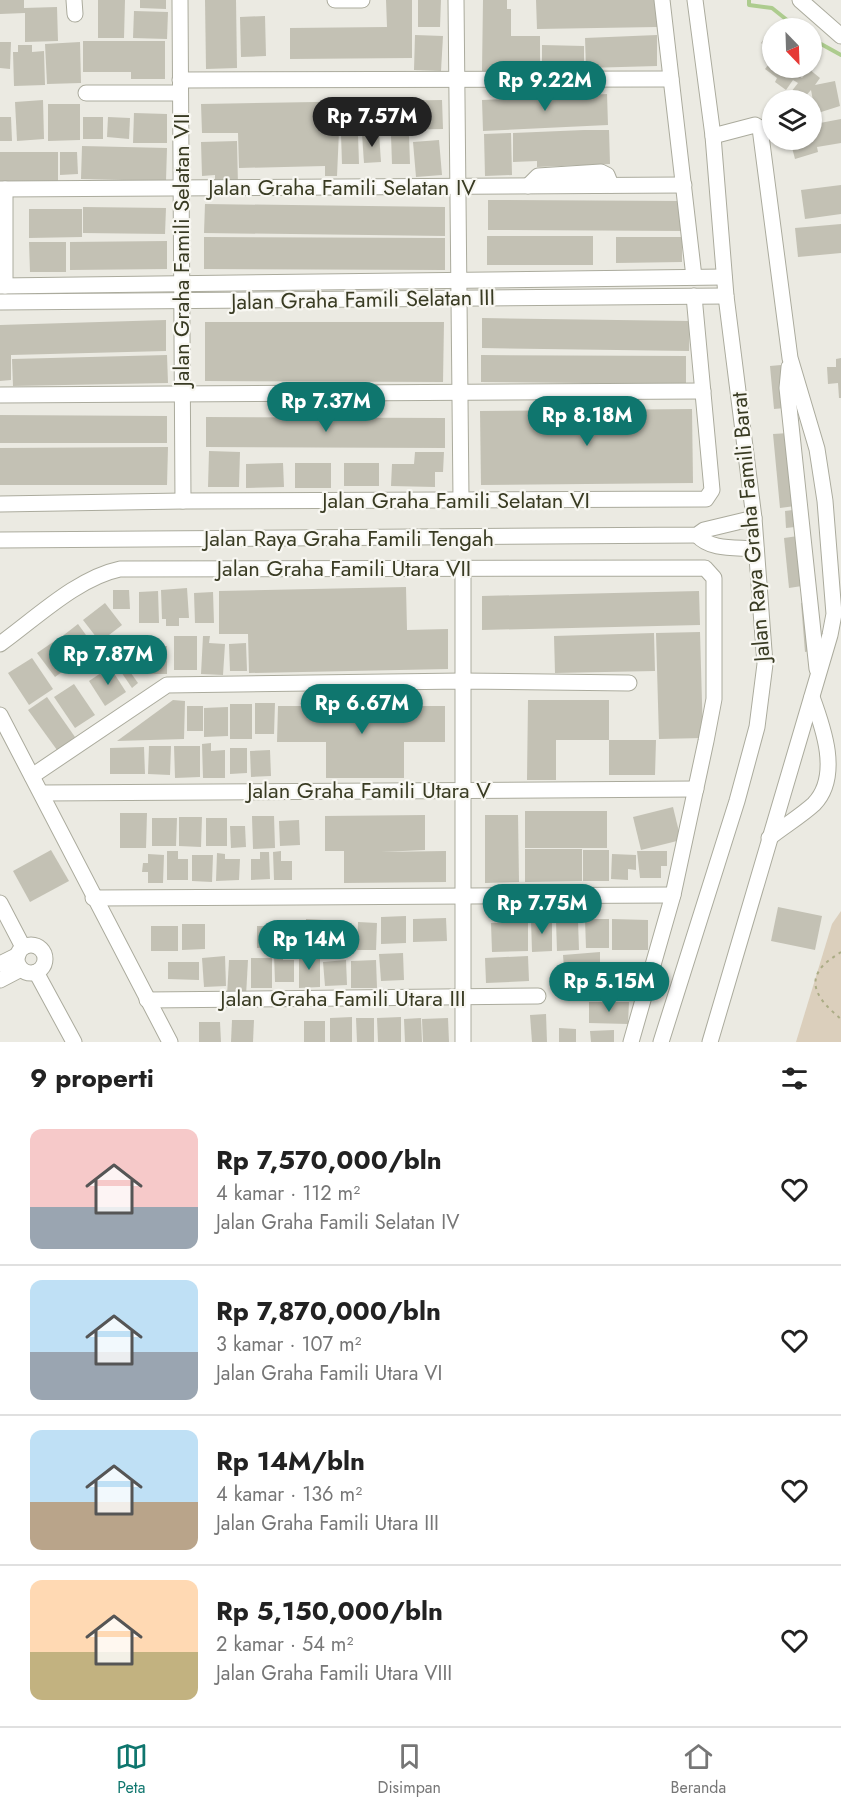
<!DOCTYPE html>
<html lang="id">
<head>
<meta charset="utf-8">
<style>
  body { margin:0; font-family:Jost,sans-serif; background:#f6f6f6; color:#222; height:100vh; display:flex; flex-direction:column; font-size:22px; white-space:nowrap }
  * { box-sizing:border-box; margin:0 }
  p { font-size:20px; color:#767676 }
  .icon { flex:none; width:33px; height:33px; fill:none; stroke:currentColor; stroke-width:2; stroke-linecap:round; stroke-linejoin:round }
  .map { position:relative; height:1042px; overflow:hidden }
  .side { display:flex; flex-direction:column; background:#fff; flex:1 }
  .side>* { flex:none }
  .needle { width:39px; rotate:157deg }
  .fabs { position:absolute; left:762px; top:18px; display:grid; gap:12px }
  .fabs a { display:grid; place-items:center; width:60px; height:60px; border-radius:50%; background:#fff; box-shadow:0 2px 4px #0004; font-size:30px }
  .price { position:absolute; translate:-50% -51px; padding:0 14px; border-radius:21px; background:#0f766e; color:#fff; font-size:20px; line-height:39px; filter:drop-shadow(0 2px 3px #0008) }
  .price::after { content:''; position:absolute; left:50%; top:36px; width:18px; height:14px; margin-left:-9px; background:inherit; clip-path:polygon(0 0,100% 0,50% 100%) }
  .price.selected { background:#222; color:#fff }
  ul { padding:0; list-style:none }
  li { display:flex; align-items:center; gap:18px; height:150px; padding:0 30px }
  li+li { border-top:2px solid #e0e0e0 }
  li span { display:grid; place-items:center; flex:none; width:168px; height:120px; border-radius:12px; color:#555 }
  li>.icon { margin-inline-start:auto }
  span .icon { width:72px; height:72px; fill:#fffc; stroke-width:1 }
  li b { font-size:26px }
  h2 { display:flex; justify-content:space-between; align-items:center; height:72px; padding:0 30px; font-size:26px }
  .menu { display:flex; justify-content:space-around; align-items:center; height:84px; border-top:2px solid #e0e0e0; background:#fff; font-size:16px; color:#767676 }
  .menu a { display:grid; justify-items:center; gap:3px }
  .menu .selected { color:#0f766e }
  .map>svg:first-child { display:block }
  .green { fill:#dbcfbc }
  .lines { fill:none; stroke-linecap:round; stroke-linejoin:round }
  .stream { stroke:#adcc8e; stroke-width:4 }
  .building { fill:#c3c1b4 }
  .minor-casing { stroke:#abab9d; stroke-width:17 }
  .path { stroke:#abac85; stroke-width:2; stroke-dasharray:3 4.5; stroke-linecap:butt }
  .minor { stroke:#fff; stroke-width:15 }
  .labels { text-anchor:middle; stroke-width:4.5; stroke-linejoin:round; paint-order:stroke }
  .street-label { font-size:22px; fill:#393b23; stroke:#f8f7f2 }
</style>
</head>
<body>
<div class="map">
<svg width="841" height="1042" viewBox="0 0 841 1042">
  <rect width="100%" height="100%" fill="#ebeae2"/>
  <polygon class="green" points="841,911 841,1042 796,1042 832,924"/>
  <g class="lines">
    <g class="stream">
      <polyline points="749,0 749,5 772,8 797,28"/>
      <polyline points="812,39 841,55"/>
    </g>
  </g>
  <g class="building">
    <polygon points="0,0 24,0 24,8 57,7 58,41 25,42 25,13 0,14"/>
    <polygon points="98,0 125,0 124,38 98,38"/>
    <polygon points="140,0 166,0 166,9 140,8"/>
    <polygon points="205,0 236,0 237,68 206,69"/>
    <polygon points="386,0 412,0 412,58 290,59 290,28 387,27"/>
    <polygon points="418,0 441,0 440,27 418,27"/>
    <polygon points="483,0 507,0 507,9 511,9 511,36 540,36 540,71 482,71"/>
    <polygon points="536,0 657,0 657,27 537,29"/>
    <polygon points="134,11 168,12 167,39 133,38"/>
    <polygon points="265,16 266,56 241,57 240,17"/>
    <polygon points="772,28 772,68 802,68 797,74 802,78 809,69 820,78 815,85 835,81 840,106 818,113 820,123 841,119 841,143 817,147 818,152 795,159 790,140 812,140 812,110 815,110 814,106 811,90 802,100 791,92 798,83 793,80 786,90 775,82 777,78 765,69 772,60 766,55 770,50 761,43"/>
    <polygon points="415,35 443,36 441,71 414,70"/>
    <polygon points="657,35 657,66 586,68 585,38"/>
    <polygon points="83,41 165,41 165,79 131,79 131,72 83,72"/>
    <polygon points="0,42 11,42 10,69 0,68"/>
    <polygon points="80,42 81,83 47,84 45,44"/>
    <polygon points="18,45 32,45 32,52 44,51 45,85 14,86 13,52 18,52"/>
    <polygon points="542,45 584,46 584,70 542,69"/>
    <polygon points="607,94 608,125 483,131 482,100"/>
    <polygon points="43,100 44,139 17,141 15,102"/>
    <polygon points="442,100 443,129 339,131 337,176 325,176 325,166 239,168 238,133 202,133 201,104"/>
    <polygon points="48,104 80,104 80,140 48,141"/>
    <polygon points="134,113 167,114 167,143 133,143"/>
    <polygon points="0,117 11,117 12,141 0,141"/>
    <rect x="83" y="117" width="20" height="22"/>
    <polygon points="108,117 130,118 129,139 107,137"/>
    <polygon points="584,130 609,130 610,164 537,167 537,161 513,162 513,133"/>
    <polygon points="379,133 381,162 364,163 362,134"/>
    <polygon points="511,133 512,175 485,176 484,134"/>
    <polygon points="341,134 358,134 359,164 342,164"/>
    <polygon points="391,135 409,135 410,164 392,164"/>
    <polygon points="439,140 442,175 416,177 413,142"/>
    <polygon points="237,141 238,186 215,187 215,175 202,176 201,142"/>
    <polygon points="82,146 167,148 166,181 81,179"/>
    <polygon points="0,152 58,152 58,181 0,182"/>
    <polygon points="60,152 77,152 78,174 60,175"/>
    <polygon points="841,185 841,214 805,219 801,190"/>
    <polygon points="488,200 684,201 684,231 488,230"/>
    <polygon points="205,204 445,207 445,236 204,233"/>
    <polygon points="83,207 166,208 165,234 83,233"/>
    <polygon points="29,209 82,209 82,237 29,238"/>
    <polygon points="841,224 841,253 798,257 795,228"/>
    <rect x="487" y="236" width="106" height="29"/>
    <polygon points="204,237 445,238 445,270 204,269"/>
    <polygon points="616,237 682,237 682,262 616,263"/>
    <polygon points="167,241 167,269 70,270 70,242"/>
    <polygon points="29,242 66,242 66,272 30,272"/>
    <polygon points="482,318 690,321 689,351 482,348"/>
    <polygon points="166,320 166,351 11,355 11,380 0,381 0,325"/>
    <polygon points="205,322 444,322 443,382 205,381"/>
    <polygon points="167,355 168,383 13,386 12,359"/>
    <polygon points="481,355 686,356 686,384 481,382"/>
    <polygon points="841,358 841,398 839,398 838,383 828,384 827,367 836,367 836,359"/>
    <polygon points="781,365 785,408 774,409 770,366"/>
    <polygon points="692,409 693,483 481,485 480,411"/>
    <polygon points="0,415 167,416 167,443 0,443"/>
    <polygon points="206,417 445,418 445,448 206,447"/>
    <polygon points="789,433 795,506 780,508 773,434"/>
    <polygon points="168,447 167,485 0,485 0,448"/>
    <polygon points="209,451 240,452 239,487 208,487"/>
    <polygon points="415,452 444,452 443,472 435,472 435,487 391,486 392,464 414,464"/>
    <polygon points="283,463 284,487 246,488 246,464"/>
    <rect x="295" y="463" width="36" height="25"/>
    <rect x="344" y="463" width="35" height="23"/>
    <polygon points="793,510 795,527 786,528 785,511"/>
    <polygon points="798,536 802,586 789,588 784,538"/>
    <polygon points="406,587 407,630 448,629 448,669 249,673 248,634 219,634 219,591"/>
    <polygon points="187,588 189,618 179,618 179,626 166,626 166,619 162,619 161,590"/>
    <polygon points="113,590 129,590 130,609 113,609"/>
    <polygon points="158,591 159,623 139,623 139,592"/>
    <polygon points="699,591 700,625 482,630 482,596"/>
    <polygon points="213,592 214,623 195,623 194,593"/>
    <polygon points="105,603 122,625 100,642 83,620"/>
    <polygon points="801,603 806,603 810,651 805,652"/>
    <polygon points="78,624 94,646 77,660 60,638"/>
    <polygon points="700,632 703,738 659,739 656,633"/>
    <polygon points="654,633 655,671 555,673 554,636"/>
    <polygon points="129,636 136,647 125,653 118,642"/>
    <rect x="174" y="636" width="23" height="34"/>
    <polygon points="203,636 210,636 209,643 225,644 223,675 201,674"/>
    <polygon points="56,640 73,664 55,677 37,653"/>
    <polygon points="246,643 247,671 230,671 229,644"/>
    <rect x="148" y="646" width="19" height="28"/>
    <polygon points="135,649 146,667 135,674 124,656"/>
    <polygon points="32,658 53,689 29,705 8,673"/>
    <polygon points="121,659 138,683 132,688 115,663"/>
    <polygon points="110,667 126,692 105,706 89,681"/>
    <polygon points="74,684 95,715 75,728 54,697"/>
    <polygon points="47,697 75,737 57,750 28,710"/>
    <polygon points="173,700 185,701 184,739 117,741"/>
    <polygon points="528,700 609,700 609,740 656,740 655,775 609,775 609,740 556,740 556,780 527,780"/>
    <polygon points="255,703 275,703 274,734 255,734"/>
    <rect x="230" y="704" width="22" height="35"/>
    <rect x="187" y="706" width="16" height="25"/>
    <polygon points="278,706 445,706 445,742 404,742 404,778 326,778 326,742 277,742"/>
    <polygon points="228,707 228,736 204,737 204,708"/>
    <polygon points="211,743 211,751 225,750 225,778 203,778 202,744"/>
    <polygon points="149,746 171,746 170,775 148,774"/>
    <polygon points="174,746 200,746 200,777 175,778"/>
    <polygon points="144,747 145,774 110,774 110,748"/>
    <polygon points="230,748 247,748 247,773 230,774"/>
    <polygon points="270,750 271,776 251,777 250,751"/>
    <polygon points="673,807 681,840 641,850 633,817"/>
    <rect x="525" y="811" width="82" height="37"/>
    <polygon points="120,813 147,813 146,848 120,848"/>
    <polygon points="425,815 425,850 381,852 446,851 446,882 344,883 344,851 325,851 325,816"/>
    <polygon points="485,815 518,815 519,882 485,883"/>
    <polygon points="252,816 274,816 275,848 253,849"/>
    <polygon points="179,817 202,817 201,847 179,846"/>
    <polygon points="152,818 177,818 176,846 152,846"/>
    <rect x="206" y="818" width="21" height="28"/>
    <polygon points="299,820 300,845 280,846 279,821"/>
    <polygon points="230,826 245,826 246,847 231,848"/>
    <polygon points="525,849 582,849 582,881 525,882"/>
    <polygon points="51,850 69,881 30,902 13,871"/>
    <rect x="583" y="850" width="26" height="31"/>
    <polygon points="167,851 178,851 178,859 188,859 188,880 167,880"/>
    <polygon points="281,851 281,861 292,861 292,880 274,880 273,852"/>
    <polygon points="637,851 667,851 667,866 661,866 661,878 640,878"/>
    <polygon points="260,852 269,852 270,879 251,880 251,859 260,859"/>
    <polygon points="217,853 225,854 225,859 240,859 239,880 216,881"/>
    <polygon points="148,854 164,855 163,883 148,883 148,872 142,872 143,863 148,863"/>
    <polygon points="612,854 636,855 636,870 628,869 628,880 611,879"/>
    <polygon points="192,855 213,855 212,882 192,881"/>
    <polygon points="778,907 822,916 815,950 771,941"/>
    <polygon points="406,916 406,943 381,944 381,917"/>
    <polygon points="446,918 447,941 413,942 413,919"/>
    <polygon points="552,918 552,951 532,952 531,919"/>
    <polygon points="306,919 324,920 323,952 305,951"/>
    <polygon points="585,919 609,919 609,948 586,948"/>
    <polygon points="612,919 648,920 648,950 612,950"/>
    <polygon points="578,920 579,950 557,951 556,921"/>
    <polygon points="358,922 377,923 376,950 357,950"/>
    <polygon points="528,922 528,951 492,952 491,923"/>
    <polygon points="341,923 341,927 349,927 350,947 329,949 328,924"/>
    <polygon points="182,924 205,924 205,949 182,950"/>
    <rect x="151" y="926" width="27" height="25"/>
    <polygon points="257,926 276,926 276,947 257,948"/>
    <polygon points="281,926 302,926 302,951 282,951"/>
    <polygon points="600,952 600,967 564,969 563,955"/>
    <polygon points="403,953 404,980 381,981 379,954"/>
    <polygon points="274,954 283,954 283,960 294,960 294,982 275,982"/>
    <polygon points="299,955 320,955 320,987 299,988"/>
    <polygon points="225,956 226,986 204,987 202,958"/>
    <polygon points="528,956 529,981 486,983 485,958"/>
    <rect x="251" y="958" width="21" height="30"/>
    <polygon points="229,960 248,960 246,996 227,996"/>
    <polygon points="346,960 347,985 325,986 323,962"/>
    <polygon points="376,960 377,988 351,988 351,961"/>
    <polygon points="168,962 199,962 199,980 168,979"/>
    <polygon points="583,976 608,977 607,998 583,998"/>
    <polygon points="611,978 632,978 632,998 611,999"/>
    <polygon points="589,1002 629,1002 628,1024 589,1023"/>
    <polygon points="546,1014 547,1042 532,1042 530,1015"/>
    <polygon points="352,1017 352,1042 330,1042 330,1018"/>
    <polygon points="401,1017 401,1042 378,1042 377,1018"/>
    <polygon points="356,1018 374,1018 374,1042 357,1042"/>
    <polygon points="421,1018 422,1042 405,1042 404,1019"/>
    <polygon points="448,1018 449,1042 423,1042 422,1019"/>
    <polygon points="232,1020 254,1020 253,1042 231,1042"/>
    <rect x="304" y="1021" width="21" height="21"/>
    <polygon points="199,1022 220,1022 221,1042 199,1042"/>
    <polygon points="559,1028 576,1029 576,1042 559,1042"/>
    <polygon points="614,1030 614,1042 591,1042 590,1031"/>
  </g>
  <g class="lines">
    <defs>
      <g id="minor">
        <polyline points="74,0 75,14"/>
        <polyline points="180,0 183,501"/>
        <polyline points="335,0 362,0"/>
        <polyline points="456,0 461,499"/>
        <polyline points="662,0 694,277"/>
        <polyline points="800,0 841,36"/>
        <polyline points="180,80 671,79"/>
        <polyline points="86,93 180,93"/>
        <polyline points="528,186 538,176 601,172 607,175 611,185"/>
        <polyline points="0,189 684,185"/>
        <polyline points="0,286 724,277"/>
        <polyline points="5,286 5,189"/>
        <polyline points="0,302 726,296"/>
        <polyline points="789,367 787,388 817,669"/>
        <polyline points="0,395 703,391"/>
        <polyline points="0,504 183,501 706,499 712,490 694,296"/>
        <path d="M 697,535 C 711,551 737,547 756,549"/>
        <polyline points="0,540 697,535 704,530 754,518"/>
        <polyline points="463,568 463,1042"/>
        <path d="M 0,644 C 35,619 77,578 120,569 L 705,568 L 714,578 L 714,699 L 706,741 L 673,895 L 631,1042"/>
        <polyline points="0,715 170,1042"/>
        <polyline points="32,776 167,685 462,681 629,683"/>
        <polyline points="42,793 696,789"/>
        <path d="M 769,838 C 784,826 801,816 814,804 C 841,776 823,727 812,697"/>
        <polyline points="93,898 673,895"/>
        <polyline points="0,903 23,947"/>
        <circle cx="31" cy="959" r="14"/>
        <polyline points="0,964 18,955"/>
        <polyline points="36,972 74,1042"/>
        <polyline points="0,980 21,969"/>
        <polyline points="147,1000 538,996"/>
        <polyline points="661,1042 737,801 757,727 765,664 754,518 726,296 713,136 695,0"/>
        <polyline points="710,1042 830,635 834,614 825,501 817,449 790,358 760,128 755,125 713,136"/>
      </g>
    </defs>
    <use href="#minor" class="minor-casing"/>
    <path class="path" d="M 841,952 C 834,957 823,963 819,971 C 807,990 828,1008 841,1019"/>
    <use href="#minor" class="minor"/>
  </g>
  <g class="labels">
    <g class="street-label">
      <text x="342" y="195">Jalan Graha Famili Selatan IV</text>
      <text transform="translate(181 250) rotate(-90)" y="8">Jalan Graha Famili Selatan VII</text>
      <text transform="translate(363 299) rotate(-1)" y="8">Jalan Graha Famili Selatan III</text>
      <text x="456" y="508">Jalan Graha Famili Selatan VI</text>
      <text transform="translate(750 527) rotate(-95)" y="8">Jalan Raya Graha Famili Barat</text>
      <text x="349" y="546">Jalan Raya Graha Famili Tengah</text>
      <text x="344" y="576">Jalan Graha Famili Utara VII</text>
      <text x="369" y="798">Jalan Graha Famili Utara V</text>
      <text x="343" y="1006">Jalan Graha Famili Utara III</text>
    </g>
  </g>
</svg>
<div class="fabs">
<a><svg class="needle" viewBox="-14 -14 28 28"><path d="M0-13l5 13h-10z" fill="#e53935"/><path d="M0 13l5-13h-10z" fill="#767676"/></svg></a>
<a><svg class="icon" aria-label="layers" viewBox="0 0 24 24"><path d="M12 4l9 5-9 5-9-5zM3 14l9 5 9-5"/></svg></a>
</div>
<b class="price" style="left:545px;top:112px">Rp 9.22M</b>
<b class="price selected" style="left:372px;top:148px">Rp 7.57M</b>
<b class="price" style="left:326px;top:433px">Rp 7.37M</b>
<b class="price" style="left:587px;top:447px">Rp 8.18M</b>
<b class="price" style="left:108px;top:686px">Rp 7.87M</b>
<b class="price" style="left:362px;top:735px">Rp 6.67M</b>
<b class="price" style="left:542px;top:935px">Rp 7.75M</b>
<b class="price" style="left:309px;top:971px">Rp 14M</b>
<b class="price" style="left:609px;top:1013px">Rp 5.15M</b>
</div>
<section class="side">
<h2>9 properti<svg class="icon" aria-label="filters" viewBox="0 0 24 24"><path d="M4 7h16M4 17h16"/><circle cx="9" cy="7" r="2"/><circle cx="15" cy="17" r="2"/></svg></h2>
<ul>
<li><span style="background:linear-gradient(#f6c9c9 65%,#9aa5b1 0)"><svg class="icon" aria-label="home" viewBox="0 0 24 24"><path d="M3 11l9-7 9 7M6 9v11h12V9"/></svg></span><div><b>Rp 7,570,000/bln</b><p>4 kamar · 112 m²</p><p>Jalan Graha Famili Selatan IV</p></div><svg class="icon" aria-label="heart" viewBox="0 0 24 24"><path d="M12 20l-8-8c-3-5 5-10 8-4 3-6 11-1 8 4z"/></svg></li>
<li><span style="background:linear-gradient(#bfe0f5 60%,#9aa5b1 0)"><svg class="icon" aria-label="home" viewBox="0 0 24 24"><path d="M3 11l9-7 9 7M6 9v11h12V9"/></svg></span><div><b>Rp 7,870,000/bln</b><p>3 kamar · 107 m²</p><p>Jalan Graha Famili Utara VI</p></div><svg class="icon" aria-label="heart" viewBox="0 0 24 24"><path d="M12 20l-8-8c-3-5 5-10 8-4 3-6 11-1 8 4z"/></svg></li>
<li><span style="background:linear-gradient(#bfe0f5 60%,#b9a48a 0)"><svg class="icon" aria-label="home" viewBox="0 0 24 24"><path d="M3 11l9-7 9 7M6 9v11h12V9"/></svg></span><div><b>Rp 14M/bln</b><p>4 kamar · 136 m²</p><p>Jalan Graha Famili Utara III</p></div><svg class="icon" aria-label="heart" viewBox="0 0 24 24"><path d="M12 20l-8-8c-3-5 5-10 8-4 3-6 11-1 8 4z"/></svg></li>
<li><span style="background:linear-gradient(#ffd9b3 60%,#c2b280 0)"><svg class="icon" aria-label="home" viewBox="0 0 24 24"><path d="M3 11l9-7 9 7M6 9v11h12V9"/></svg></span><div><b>Rp 5,150,000/bln</b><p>2 kamar · 54 m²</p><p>Jalan Graha Famili Utara VIII</p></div><svg class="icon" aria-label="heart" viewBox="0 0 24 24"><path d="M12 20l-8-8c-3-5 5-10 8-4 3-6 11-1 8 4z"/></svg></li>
</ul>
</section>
<nav class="menu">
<a class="selected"><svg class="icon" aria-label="map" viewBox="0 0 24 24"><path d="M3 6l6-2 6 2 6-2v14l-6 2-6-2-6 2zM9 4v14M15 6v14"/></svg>Peta</a>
<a><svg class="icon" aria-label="saved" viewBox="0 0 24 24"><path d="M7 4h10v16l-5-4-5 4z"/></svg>Disimpan</a>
<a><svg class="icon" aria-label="home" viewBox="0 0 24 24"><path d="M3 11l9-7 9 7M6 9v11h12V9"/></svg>Beranda</a>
</nav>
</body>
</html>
